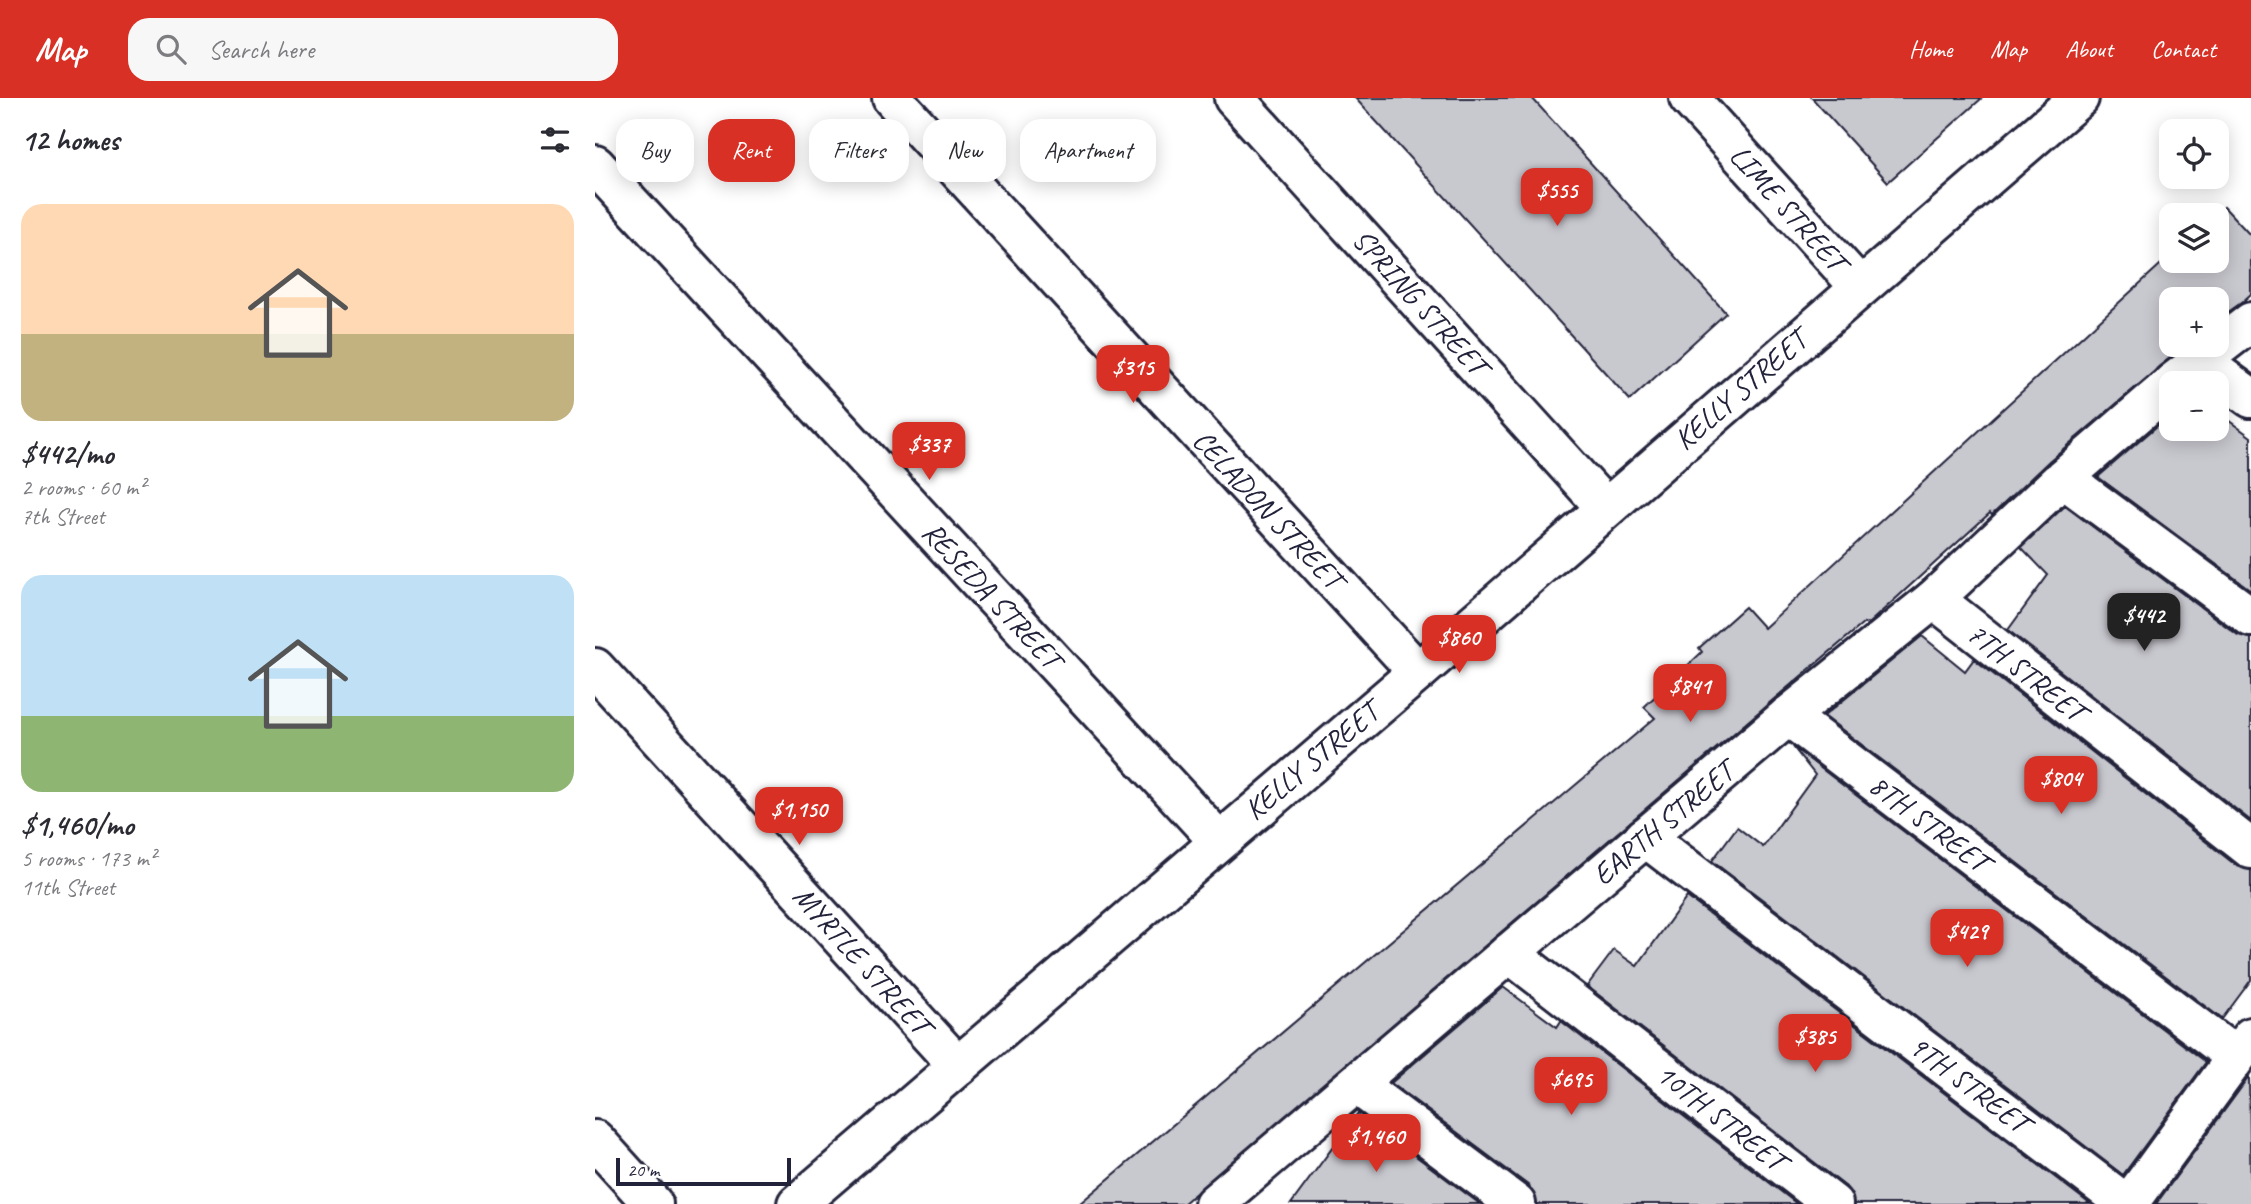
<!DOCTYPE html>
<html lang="en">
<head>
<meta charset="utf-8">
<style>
  body { margin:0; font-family:Caveat,sans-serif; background:#f7f7f7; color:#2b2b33; height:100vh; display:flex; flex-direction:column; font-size:26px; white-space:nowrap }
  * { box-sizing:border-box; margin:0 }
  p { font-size:23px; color:#7c7c81 }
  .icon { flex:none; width:38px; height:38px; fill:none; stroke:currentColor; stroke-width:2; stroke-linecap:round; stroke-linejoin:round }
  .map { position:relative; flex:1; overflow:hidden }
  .details { display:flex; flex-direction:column; background:#fff; width:595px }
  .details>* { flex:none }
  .top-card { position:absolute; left:21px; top:21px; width:665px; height:63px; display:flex; gap:14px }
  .fabs { position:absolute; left:1564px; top:21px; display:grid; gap:14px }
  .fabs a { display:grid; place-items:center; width:70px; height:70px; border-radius:14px; background:#fff; box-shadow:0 4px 18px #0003; font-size:35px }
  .scale { position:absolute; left:21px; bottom:18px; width:175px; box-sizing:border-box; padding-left:7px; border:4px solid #22223b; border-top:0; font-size:19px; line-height:24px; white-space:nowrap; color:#22223b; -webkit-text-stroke:5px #fff; paint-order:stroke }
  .price { position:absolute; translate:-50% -60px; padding:0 16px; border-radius:14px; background:#d93025; color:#fff; font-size:23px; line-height:46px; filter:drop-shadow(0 2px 4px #0008) }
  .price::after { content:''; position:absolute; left:50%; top:42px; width:21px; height:16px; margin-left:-10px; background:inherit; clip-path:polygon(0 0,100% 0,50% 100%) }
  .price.active { background:#222; color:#fff }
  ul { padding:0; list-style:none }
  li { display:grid; align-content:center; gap:14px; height:371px; padding:0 21px }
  li span { display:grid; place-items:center; height:217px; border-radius:21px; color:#555 }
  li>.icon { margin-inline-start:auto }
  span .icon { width:126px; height:126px; fill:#fffc; stroke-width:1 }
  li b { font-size:30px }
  h2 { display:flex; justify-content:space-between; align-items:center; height:84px; padding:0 21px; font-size:30px }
  .tag { padding:0 24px; border-radius:21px; background:#fff; box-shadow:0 4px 18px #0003; font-size:24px; line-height:63px }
  .tag.active { background:#d93025; color:#fff }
  header { display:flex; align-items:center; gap:42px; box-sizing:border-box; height:98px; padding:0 35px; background:#d93025; color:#fff }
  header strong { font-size:33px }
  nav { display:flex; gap:38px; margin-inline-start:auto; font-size:24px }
  .search { width:490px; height:63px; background:#f7f7f7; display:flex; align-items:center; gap:18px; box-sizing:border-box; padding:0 24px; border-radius:21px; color:#7c7c81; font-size:26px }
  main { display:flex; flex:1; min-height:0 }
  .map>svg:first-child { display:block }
  .building { fill:#c8c8cf; stroke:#22223b; stroke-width:2 }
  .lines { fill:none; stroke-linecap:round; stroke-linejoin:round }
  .minor-casing { stroke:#22223b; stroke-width:44 }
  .tertiary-casing { stroke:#22223b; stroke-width:44 }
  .minor { stroke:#fff; stroke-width:38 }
  .tertiary { stroke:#fff; stroke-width:38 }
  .labels { text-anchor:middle; stroke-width:6; stroke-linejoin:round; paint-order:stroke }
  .street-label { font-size:30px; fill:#22223b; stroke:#fff }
</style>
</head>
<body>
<header>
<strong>Map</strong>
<div class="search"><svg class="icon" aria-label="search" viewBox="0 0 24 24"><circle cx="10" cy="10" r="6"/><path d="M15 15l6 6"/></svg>Search here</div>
<nav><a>Home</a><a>Map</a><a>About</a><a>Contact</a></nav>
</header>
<main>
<section class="details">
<h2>12 homes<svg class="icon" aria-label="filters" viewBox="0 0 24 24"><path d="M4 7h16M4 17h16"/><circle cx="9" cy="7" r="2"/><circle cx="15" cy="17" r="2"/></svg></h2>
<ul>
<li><span style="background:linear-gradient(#ffd9b3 60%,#c2b280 0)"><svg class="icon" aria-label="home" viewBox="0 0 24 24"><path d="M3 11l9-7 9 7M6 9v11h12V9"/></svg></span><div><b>$442/mo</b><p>2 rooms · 60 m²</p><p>7th Street</p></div></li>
<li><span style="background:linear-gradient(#bfe0f5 65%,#8fb573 0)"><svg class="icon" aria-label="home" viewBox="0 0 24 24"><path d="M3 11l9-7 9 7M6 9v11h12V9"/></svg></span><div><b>$1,460/mo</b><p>5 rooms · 173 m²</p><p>11th Street</p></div></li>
</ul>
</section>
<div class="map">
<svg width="1656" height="1106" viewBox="0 0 1656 1106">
  <rect width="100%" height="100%" fill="#fff"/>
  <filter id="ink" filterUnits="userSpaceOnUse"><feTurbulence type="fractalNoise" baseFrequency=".0143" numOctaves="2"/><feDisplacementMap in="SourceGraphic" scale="14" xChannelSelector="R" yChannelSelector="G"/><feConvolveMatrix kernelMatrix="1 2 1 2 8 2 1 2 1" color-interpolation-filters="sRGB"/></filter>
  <g filter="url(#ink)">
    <g class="building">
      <polygon points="760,0 937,0 1131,215 1035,302"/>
      <polygon points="1217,0 1387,0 1293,84"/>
      <polygon points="1629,109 1656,138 1656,196 1646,205 1622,222 1622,201 1577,201 1577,247 1589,247 1586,251 1454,363 1397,417 1395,415 1274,525 1268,526 1179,601 588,1106 484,1106 1060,620 1049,609 1107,554 1104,550 1150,509 1169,530 1577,156 1577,163 1622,163 1620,117"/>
      <polygon points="1622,314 1656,339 1656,492 1503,379 1577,315 1577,331 1622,331"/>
      <polygon points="1470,408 1643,537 1656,540 1656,723 1413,532 1453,477 1426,449"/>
      <polygon points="1327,538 1370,573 1379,561 1388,568 1642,768 1656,772 1656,882 1627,921 1229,618"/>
      <polygon points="1198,649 1611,964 1528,1077 1117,763 1142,729 1168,749 1220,677"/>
      <polygon points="1092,799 1495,1106 1259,1106 1251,1089 992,888 1019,852 1042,868"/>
      <polygon points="908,889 962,929 966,923 1202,1106 942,1106 934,1088 796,985"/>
      <polygon points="1654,979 1656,1106 1561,1106"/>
      <polygon points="763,1015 885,1106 696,1106"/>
    </g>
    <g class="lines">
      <defs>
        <g id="minor">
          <polyline points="639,0 1010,409"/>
          <polyline points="1094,0 1264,188"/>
          <polyline points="0,67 623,742"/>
          <polyline points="1604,262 1656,300"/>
          <polyline points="1577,285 1656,224"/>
          <polyline points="1468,380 1656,519"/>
          <polyline points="1339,501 1656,751"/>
          <polyline points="0,570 363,968"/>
          <polyline points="1193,618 1641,959"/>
          <polyline points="1050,739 1531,1106"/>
          <polyline points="914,855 1238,1106"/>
          <polyline points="761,986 921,1106"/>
          <polyline points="0,1042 58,1106"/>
          <polyline points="619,1106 1193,618 1339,501 1468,380 1577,286"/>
          <polyline points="1534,1106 1656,939"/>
        </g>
        <g id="tertiary">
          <polyline points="297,0 823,574"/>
          <polyline points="202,1106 823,574 1484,0"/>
        </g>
      </defs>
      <use href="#minor" class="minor-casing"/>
      <use href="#tertiary" class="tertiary-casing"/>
      <use href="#minor" class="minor"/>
      <use href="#tertiary" class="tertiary"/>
    </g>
  </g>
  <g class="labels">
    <g class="street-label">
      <text transform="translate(1193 110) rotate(48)" y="10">LIME STREET</text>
      <text transform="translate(825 204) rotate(48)" y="10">SPRING STREET</text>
      <text transform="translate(1145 292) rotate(-41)" y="10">KELLY STREET</text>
      <text transform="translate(673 411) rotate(47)" y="10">CELADON STREET</text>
      <text transform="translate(397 497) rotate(47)" y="10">RESEDA STREET</text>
      <text transform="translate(1431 574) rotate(38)" y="10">7TH STREET</text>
      <text transform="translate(716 663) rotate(-40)" y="10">KELLY STREET</text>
      <text transform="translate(1068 725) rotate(-40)" y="10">EARTH STREET</text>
      <text transform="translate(1334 725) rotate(37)" y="10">8TH STREET</text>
      <text transform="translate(267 862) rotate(48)" y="10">MYRTLE STREET</text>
      <text transform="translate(1374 986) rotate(37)" y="10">9TH STREET</text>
      <text transform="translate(1126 1019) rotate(38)" y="10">10TH STREET</text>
    </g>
  </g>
</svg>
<div class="fabs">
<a><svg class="icon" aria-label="locate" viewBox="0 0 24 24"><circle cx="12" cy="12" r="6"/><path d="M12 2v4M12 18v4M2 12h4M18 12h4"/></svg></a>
<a><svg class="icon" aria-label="layers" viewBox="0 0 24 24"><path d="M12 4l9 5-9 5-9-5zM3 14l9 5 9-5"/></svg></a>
<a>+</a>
<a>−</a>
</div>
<div class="scale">20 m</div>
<b class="price" style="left:962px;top:130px">$555</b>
<b class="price" style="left:538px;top:307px">$315</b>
<b class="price" style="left:334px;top:384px">$337</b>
<b class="price active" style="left:1549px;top:555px">$442</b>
<b class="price" style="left:864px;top:577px">$860</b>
<b class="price" style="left:1095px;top:626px">$841</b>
<b class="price" style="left:1466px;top:718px">$804</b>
<b class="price" style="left:204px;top:749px">$1,150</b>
<b class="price" style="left:1372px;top:871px">$429</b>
<b class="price" style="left:1220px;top:976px">$385</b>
<b class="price" style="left:976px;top:1019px">$695</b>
<b class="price" style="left:781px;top:1076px">$1,460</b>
<div class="top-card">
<a class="tag">Buy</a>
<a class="tag active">Rent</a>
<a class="tag">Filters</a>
<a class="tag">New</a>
<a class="tag">Apartment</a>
</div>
</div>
</main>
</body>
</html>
